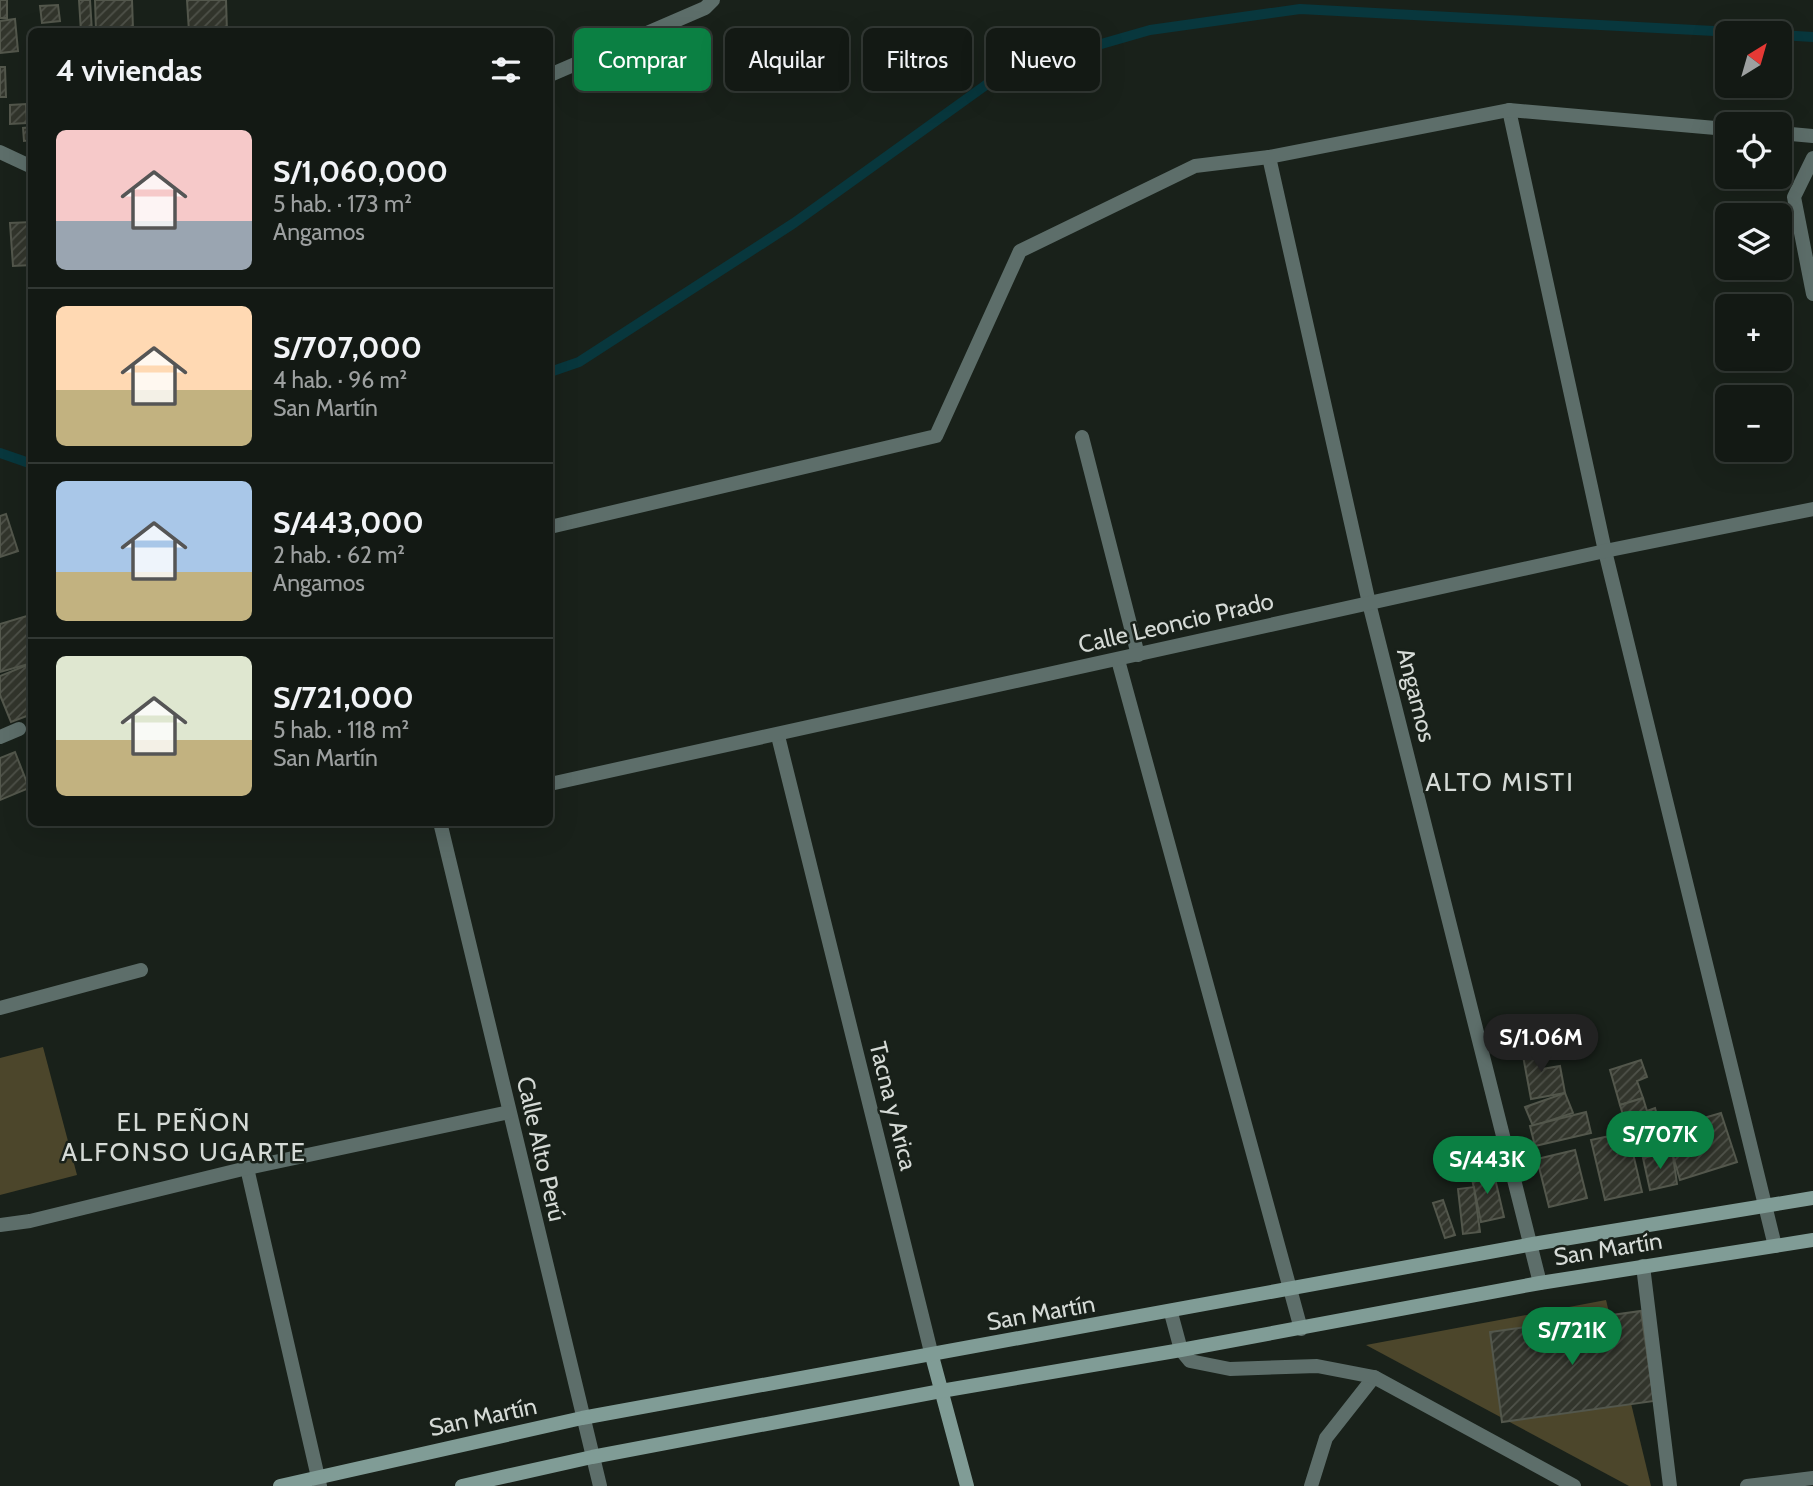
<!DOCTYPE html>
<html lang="es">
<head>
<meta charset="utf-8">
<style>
  body { margin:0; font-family:Cabin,sans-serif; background:#1c221d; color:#f1f3f6; height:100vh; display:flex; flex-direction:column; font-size:26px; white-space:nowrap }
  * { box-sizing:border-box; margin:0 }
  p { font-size:23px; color:#9da0a0 }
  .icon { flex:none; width:38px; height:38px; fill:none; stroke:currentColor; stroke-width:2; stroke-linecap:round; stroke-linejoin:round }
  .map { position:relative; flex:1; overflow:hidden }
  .panel { position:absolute; left:28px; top:28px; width:525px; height:798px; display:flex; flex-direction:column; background:#131914; border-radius:10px; box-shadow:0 7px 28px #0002,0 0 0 2px #323834 }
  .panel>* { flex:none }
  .guide { position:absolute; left:574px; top:28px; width:665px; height:63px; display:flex; gap:14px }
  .needle { width:46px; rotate:37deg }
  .tools { position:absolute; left:1715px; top:21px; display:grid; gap:14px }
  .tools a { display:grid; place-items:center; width:77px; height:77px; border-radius:10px; background:#131914; box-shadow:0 7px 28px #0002,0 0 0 2px #323834; font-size:35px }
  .price { position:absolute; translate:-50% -60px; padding:0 16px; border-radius:24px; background:#0b8043; color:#fff; font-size:23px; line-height:46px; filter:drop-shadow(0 2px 4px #0008) }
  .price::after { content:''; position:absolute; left:50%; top:42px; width:21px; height:16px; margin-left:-10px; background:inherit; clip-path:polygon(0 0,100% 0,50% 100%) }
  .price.active { background:#222; color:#fff }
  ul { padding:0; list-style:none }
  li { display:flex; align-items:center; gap:21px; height:175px; padding:0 28px }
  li+li { border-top:2px solid #323834 }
  li span { display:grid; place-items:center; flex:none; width:196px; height:140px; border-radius:10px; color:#555 }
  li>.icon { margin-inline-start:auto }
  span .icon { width:84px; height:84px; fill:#fffc; stroke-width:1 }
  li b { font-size:30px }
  h2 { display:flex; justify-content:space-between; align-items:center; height:84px; padding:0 28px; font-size:30px }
  .pill { padding:0 24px; border-radius:10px; background:#131914; box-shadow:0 7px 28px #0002,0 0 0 2px #323834; font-size:24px; line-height:63px }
  .pill.active { background:#0b8043; color:#fff }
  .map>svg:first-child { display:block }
  .grass { fill:#4c462b }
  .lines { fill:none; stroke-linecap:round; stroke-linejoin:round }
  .stream { stroke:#08373d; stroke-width:10 }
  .building { fill:url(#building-hatch); stroke:#53574c; stroke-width:2 }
  .lane { stroke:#5d6e6a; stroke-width:14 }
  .street { stroke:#5d6e6a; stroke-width:14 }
  .secondary { stroke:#809c96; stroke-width:14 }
  .labels { text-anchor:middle; stroke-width:5; stroke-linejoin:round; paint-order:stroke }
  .street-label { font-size:24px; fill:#d5dad6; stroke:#19211a }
  .neighbourhood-label { font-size:26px; letter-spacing:2px; fill:#d5dad6; stroke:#19211a }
</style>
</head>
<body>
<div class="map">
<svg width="1813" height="1486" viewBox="0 0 1813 1486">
  <defs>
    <pattern id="building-hatch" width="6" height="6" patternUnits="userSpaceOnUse" patternTransform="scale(1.75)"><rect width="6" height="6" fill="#32352c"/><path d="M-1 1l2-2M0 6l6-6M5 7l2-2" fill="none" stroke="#4f524a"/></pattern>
  </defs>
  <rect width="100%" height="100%" fill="#19211a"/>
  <g class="grass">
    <polygon points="43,1047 77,1175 0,1195 0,1058"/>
    <polygon points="1606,1300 1651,1486 1629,1486 1366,1345"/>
  </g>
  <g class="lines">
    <g class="stream">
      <polyline points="1780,35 1813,37"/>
      <polyline points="550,372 579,362 794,223 1004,72 1150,30 1300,9 1752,33"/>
      <polyline points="0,453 32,464"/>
    </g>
  </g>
  <g class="building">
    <rect x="0" y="0" width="7" height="18"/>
    <polygon points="79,0 90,0 92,32 81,32"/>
    <polygon points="95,0 132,0 133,29 96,31"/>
    <polygon points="187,0 226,0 227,32 189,32"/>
    <polygon points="58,5 60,21 42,23 40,6"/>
    <polygon points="15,19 18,51 0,53 0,21"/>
    <polygon points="278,27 279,32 260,32 260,28"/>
    <polygon points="0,67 5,67 6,97 0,97"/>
    <polygon points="26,104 27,123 10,124 10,105"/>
    <polygon points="32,127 32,140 24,141 23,128"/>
    <polygon points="32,222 32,265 13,266 10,223"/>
    <polygon points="6,514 18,551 0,557 0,516"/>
    <polygon points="30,615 32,663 0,672 0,624"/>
    <polygon points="32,663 32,714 11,722 0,695 0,676"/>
    <polygon points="15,752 29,788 0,800 0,758"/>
    <polygon points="1537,1042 1542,1069 1560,1066 1565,1093 1531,1099 1521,1045"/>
    <polygon points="1641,1060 1647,1077 1637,1081 1643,1098 1620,1105 1610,1070"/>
    <polygon points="1565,1093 1573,1113 1533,1126 1525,1107"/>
    <polygon points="1643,1098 1647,1111 1655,1108 1664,1139 1633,1148 1620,1105"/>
    <polygon points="1586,1112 1591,1133 1535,1146 1530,1126"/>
    <polygon points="1721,1113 1737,1162 1680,1180 1673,1156 1706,1146 1697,1120"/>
    <polygon points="1628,1132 1642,1192 1605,1200 1591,1140"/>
    <polygon points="1575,1150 1587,1198 1549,1207 1537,1159"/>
    <polygon points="1669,1152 1673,1156 1677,1184 1650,1190 1643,1158"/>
    <polygon points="1493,1170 1504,1217 1481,1222 1471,1174"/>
    <polygon points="1474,1187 1480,1232 1463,1234 1458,1189"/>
    <polygon points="1443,1200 1455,1235 1445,1238 1433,1203"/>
    <polygon points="1641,1311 1654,1401 1502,1422 1490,1332"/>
  </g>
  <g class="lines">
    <g class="lane">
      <polyline points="1082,437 1138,655"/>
      <polyline points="1311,1486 1326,1438 1374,1377"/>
    </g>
    <g class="street">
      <polyline points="550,75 705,8 713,0"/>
      <polyline points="1509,110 1605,551 1775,1246"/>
      <polyline points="1780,133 1813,136"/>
      <polyline points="0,152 32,167"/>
      <polyline points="1269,157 1369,603 1540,1283"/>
      <polyline points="1813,158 1794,197 1813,294"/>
      <polyline points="550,527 936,436 1020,251 1195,166 1269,157 1509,110 1727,129"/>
      <polyline points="1118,660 1301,1329"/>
      <polyline points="778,736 932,1356"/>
      <polyline points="0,737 19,729"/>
      <polyline points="550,784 1605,551 1813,509"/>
      <polyline points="440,822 600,1486"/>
      <polyline points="0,1008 141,970"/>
      <polyline points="247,1168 320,1486"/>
      <polyline points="0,1225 30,1221 247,1168 509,1112"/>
      <polyline points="1643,1266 1670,1486"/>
      <polyline points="1171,1313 1181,1350 1190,1361 1230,1369 1317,1366 1374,1377 1574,1486"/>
      <polyline points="1747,1486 1813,1478"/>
    </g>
    <g class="secondary">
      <polyline points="932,1356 967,1486"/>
      <polyline points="280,1486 582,1418 1533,1244 1813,1198"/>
      <polyline points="462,1486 592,1457 941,1391 1181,1350 1540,1283 1813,1240"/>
    </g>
  </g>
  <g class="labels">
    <g class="street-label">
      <text transform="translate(1176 623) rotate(-13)" y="8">Calle Leoncio Prado</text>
      <text transform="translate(1416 695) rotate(76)" y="8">Angamos</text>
      <text transform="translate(893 1106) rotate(76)" y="8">Tacna y Arica</text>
      <text transform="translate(541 1149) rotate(77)" y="8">Calle Alto Perú</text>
      <text transform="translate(1608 1249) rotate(-9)" y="8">San Martín</text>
      <text transform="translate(1041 1313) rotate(-10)" y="8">San Martín</text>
      <text transform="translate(483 1417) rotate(-12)" y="8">San Martín</text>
    </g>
    <g class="neighbourhood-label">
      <text x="1500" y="791">ALTO MISTI</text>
      <text x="184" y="1131">EL PEÑON<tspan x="184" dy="30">ALFONSO UGARTE</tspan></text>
    </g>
  </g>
</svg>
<div class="tools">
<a><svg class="needle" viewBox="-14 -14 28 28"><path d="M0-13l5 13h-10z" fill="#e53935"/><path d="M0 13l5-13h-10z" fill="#9da0a0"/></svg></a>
<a><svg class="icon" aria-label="locate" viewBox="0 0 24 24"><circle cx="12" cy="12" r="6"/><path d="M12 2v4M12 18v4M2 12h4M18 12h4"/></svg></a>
<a><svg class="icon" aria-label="layers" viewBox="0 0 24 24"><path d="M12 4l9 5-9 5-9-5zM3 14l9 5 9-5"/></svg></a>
<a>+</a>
<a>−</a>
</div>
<b class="price active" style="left:1541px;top:1074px">S/1.06M</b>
<b class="price" style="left:1660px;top:1171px">S/707K</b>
<b class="price" style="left:1487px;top:1196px">S/443K</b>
<b class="price" style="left:1572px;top:1367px">S/721K</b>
<div class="guide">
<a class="pill active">Comprar</a>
<a class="pill">Alquilar</a>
<a class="pill">Filtros</a>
<a class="pill">Nuevo</a>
</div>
<section class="panel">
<h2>4 viviendas<svg class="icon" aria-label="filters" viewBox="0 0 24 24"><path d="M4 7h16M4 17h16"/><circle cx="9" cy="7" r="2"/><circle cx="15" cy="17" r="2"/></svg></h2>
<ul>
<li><span style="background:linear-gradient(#f6c9c9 65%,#9aa5b1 0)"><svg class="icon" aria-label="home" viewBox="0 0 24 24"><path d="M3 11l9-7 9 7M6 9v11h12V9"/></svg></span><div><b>S/1,060,000</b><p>5 hab. · 173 m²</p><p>Angamos</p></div></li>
<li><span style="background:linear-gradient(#ffd9b3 60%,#c2b280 0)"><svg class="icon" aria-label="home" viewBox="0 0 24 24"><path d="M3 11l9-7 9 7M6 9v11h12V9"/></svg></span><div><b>S/707,000</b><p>4 hab. · 96 m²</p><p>San Martín</p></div></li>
<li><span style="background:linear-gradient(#a9c7e8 65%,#c2b280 0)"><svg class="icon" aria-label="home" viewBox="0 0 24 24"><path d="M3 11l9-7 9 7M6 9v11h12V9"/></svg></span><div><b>S/443,000</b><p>2 hab. · 62 m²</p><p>Angamos</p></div></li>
<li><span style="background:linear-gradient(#dfe7d0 60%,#c2b280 0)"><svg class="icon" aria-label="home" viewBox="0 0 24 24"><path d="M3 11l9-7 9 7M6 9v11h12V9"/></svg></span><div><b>S/721,000</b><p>5 hab. · 118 m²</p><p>San Martín</p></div></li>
</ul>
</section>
</div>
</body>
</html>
